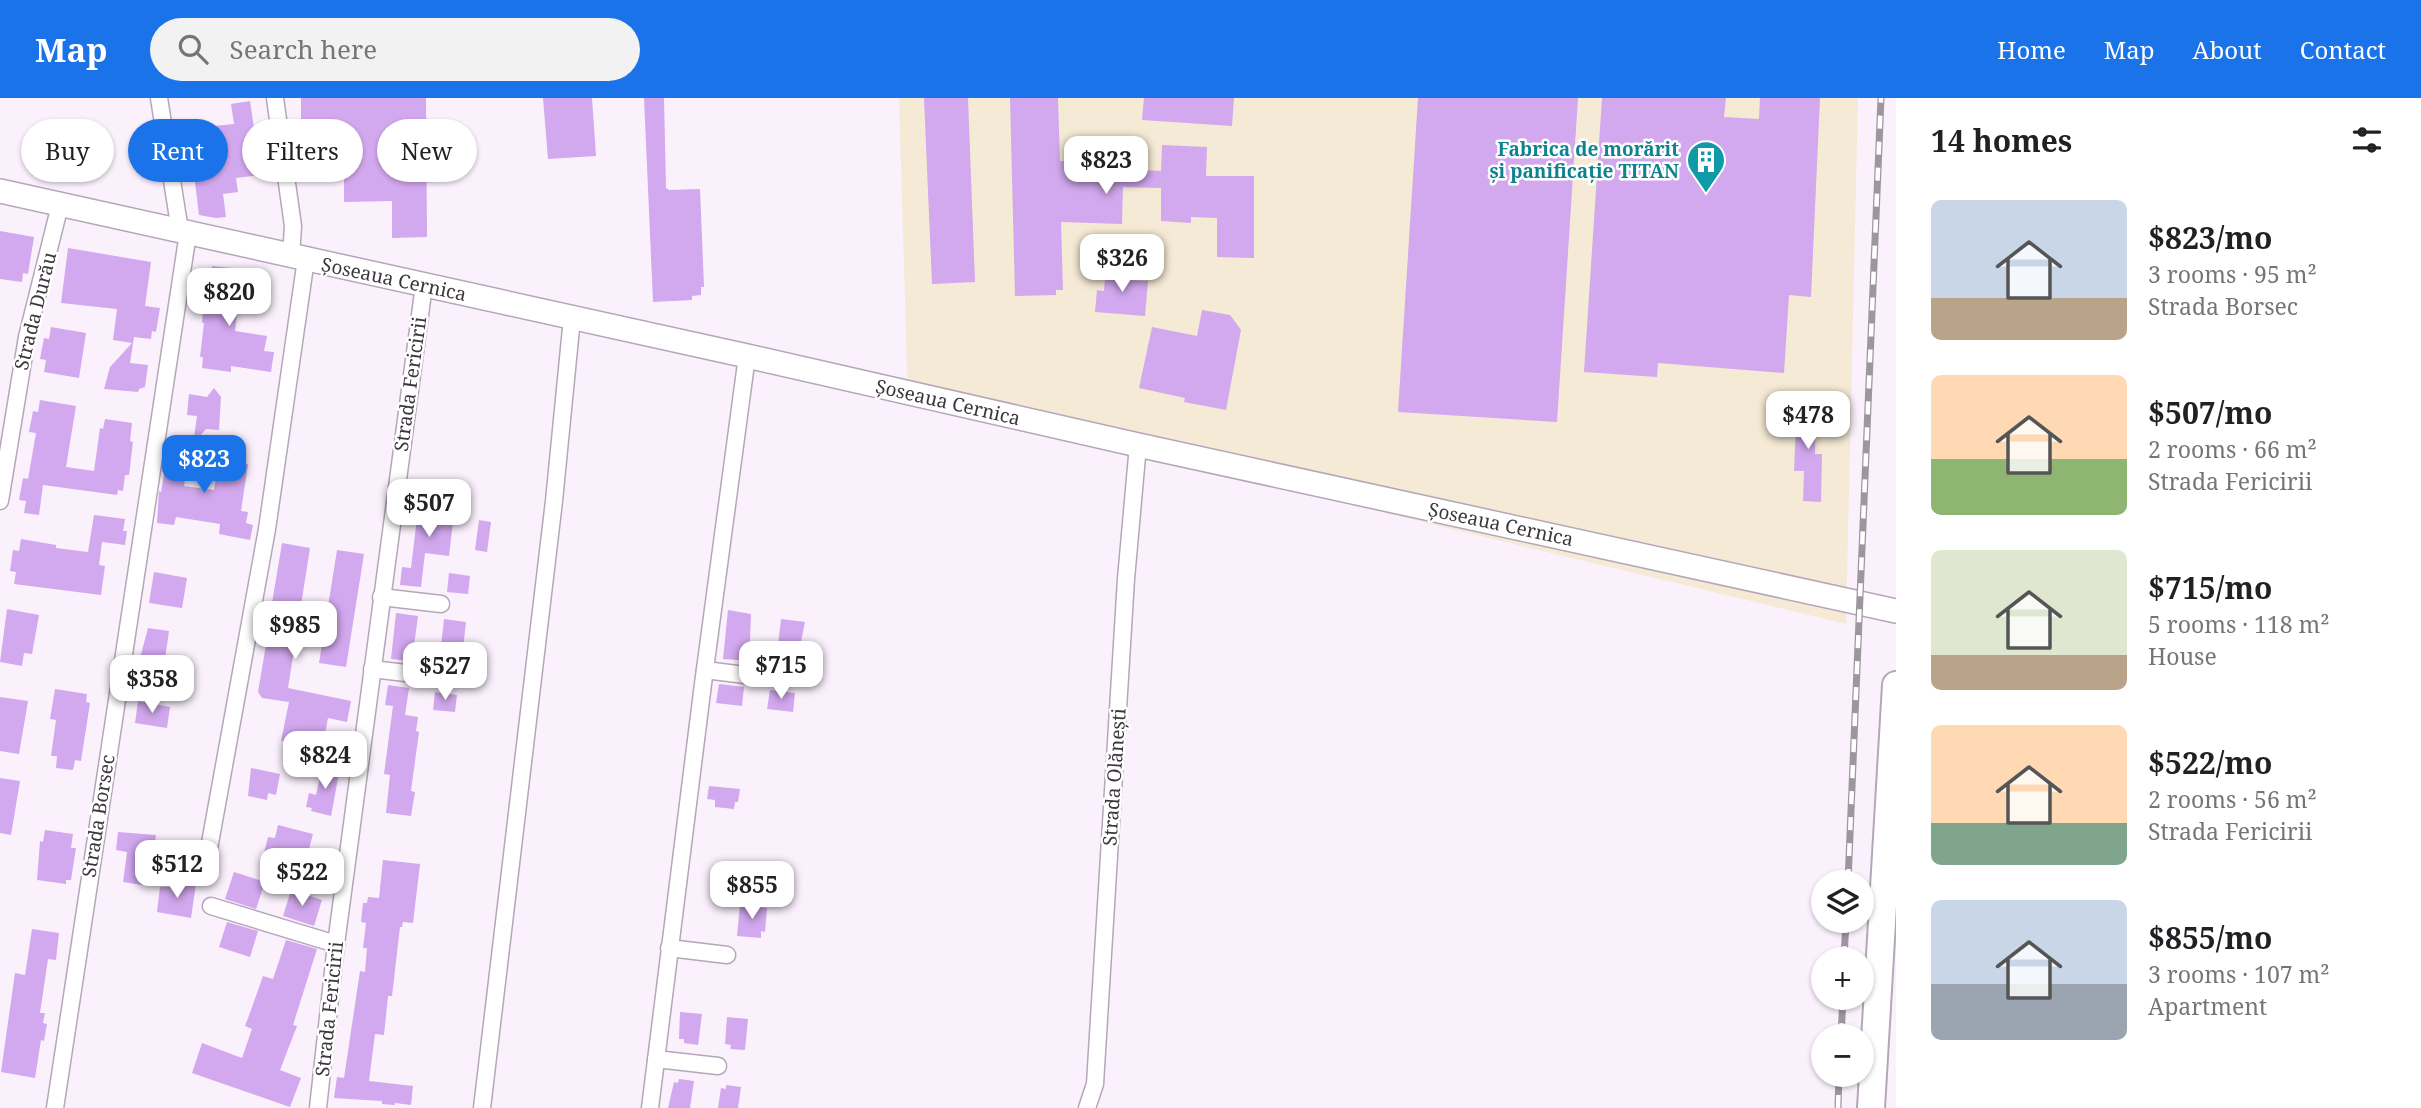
<!DOCTYPE html>
<html lang="en">
<head>
<meta charset="utf-8">
<style>
  body { margin:0; font-family:"Noto Serif",serif; background:#f2f2f2; color:#202124; height:100vh; display:flex; flex-direction:column; font-size:26px; white-space:nowrap }
  * { box-sizing:border-box; margin:0 }
  p { font-size:23px; color:#757577 }
  .icon { flex:none; width:38px; height:38px; fill:none; stroke:currentColor; stroke-width:2; stroke-linecap:round; stroke-linejoin:round }
  .map { position:relative; flex:1; overflow:hidden }
  .drawer { display:flex; flex-direction:column; background:#fff; width:525px }
  .drawer>* { flex:none }
  .banner { position:absolute; left:21px; top:21px; width:665px; height:63px; display:flex; gap:14px }
  .fabs { position:absolute; left:1811px; top:772px; display:grid; gap:14px }
  .fabs a { display:grid; place-items:center; width:63px; height:63px; border-radius:50%; background:#fff; box-shadow:0 2px 5px #0004; font-size:35px }
  .price { position:absolute; translate:-50% -60px; padding:0 16px; border-radius:14px; background:#fff; color:#222; font-size:23px; line-height:46px; filter:drop-shadow(0 2px 4px #0008) }
  .price::after { content:''; position:absolute; left:50%; top:42px; width:21px; height:16px; margin-left:-10px; background:inherit; clip-path:polygon(0 0,100% 0,50% 100%) }
  .price.active { background:#1a73e8; color:#fff }
  ul { padding:0; list-style:none }
  li { display:flex; align-items:center; gap:21px; height:175px; padding:0 35px }
  li span { display:grid; place-items:center; flex:none; width:196px; height:140px; border-radius:10px; color:#555 }
  li>.icon { margin-inline-start:auto }
  span .icon { width:84px; height:84px; fill:#fffc; stroke-width:1 }
  li b { font-size:30px }
  h2 { display:flex; justify-content:space-between; align-items:center; height:84px; padding:0 35px; font-size:30px }
  .pill { padding:0 24px; border-radius:32px; background:#fff; box-shadow:0 2px 5px #0004; font-size:24px; line-height:63px }
  .pill.active { background:#1a73e8; color:#fff }
  header { display:flex; align-items:center; gap:42px; box-sizing:border-box; height:98px; padding:0 35px; background:#1a73e8; color:#fff }
  header strong { font-size:33px }
  nav { display:flex; gap:38px; margin-inline-start:auto; font-size:24px }
  .search { width:490px; height:63px; background:#f2f2f2; display:flex; align-items:center; gap:18px; box-sizing:border-box; padding:0 24px; border-radius:38px; color:#757577; font-size:26px }
  main { display:flex; flex:1; min-height:0 }
  .map>svg:first-child { display:block }
  .industrial { fill:#f5ead5 }
  .building { fill:#d2a8ee }
  .lines { fill:none; stroke-linecap:round; stroke-linejoin:round }
  .street-casing { stroke:#b5a6b9; stroke-width:19 }
  .secondary-casing { stroke:#b5a6b9; stroke-width:26 }
  .primary-casing { stroke:#b5a6b9; stroke-width:30 }
  .street { stroke:#fff; stroke-width:16 }
  .secondary { stroke:#fff; stroke-width:23 }
  .primary { stroke:#fff; stroke-width:26 }
  .rail-casing { stroke:#9e969f; stroke-width:7 }
  .rail { stroke:#fff; stroke-width:4.5; stroke-dasharray:13; stroke-linecap:butt }
  .labels { text-anchor:middle; stroke-width:5; stroke-linejoin:round; paint-order:stroke }
  .culture-label { font-size:19px; font-weight:bold; fill:#0d838f; stroke:#fff; text-anchor:end }
  .street-label { font-size:19px; fill:#3c363d; stroke:#fff }
</style>
</head>
<body>
<header>
<strong>Map</strong>
<div class="search"><svg class="icon" aria-label="search" viewBox="0 0 24 24"><circle cx="10" cy="10" r="6"/><path d="M15 15l6 6"/></svg>Search here</div>
<nav><a>Home</a><a>Map</a><a>About</a><a>Contact</a></nav>
</header>
<main>
<div class="map">
<svg width="1896" height="1010" viewBox="0 0 1896 1010">
  <rect width="100%" height="100%" fill="#fbf1fd"/>
  <polygon class="industrial" points="899,0 1858,0 1846,526 1153,359 908,304"/>
  <g class="building">
    <polygon points="301,0 426,0 427,139 392,140 392,103 344,104 344,57 301,57"/>
    <polygon points="543,0 592,0 596,58 548,61"/>
    <polygon points="644,0 664,0 666,90 669,92 700,91 704,189 701,189 701,197 692,198 692,202 653,204"/>
    <polygon points="924,0 968,0 975,184 932,186"/>
    <polygon points="1010,0 1058,0 1060,63 1124,66 1124,71 1161,73 1162,47 1207,49 1206,78 1254,78 1254,160 1217,159 1217,120 1191,119 1191,125 1161,123 1161,90 1123,89 1122,126 1061,124 1063,192 1056,192 1056,197 1015,198"/>
    <polygon points="1144,0 1234,0 1232,28 1142,22"/>
    <polygon points="1418,0 1578,0 1557,324 1398,314"/>
    <polygon points="1602,0 1726,0 1724,19 1759,21 1760,0 1820,0 1811,199 1789,197 1784,275 1658,265 1657,279 1584,274"/>
    <polygon points="250,3 261,77 236,80 238,94 223,96 226,119 216,120 199,117 195,84 189,53 186,54 184,31 234,26 231,6"/>
    <polygon points="0,133 34,139 28,176 23,175 22,184 0,181"/>
    <polygon points="68,150 151,164 145,208 160,210 156,234 152,233 151,241 134,239 130,265 148,267 145,289 139,291 138,294 104,291 110,269 132,245 113,242 117,211 61,205"/>
    <polygon points="1106,167 1127,168 1126,182 1148,183 1145,218 1095,214 1097,192 1104,193"/>
    <polygon points="212,168 242,171 235,233 267,238 264,253 274,254 271,274 231,268 231,274 202,270 203,259 200,259 204,225 202,225 204,201 208,201"/>
    <polygon points="1202,212 1230,217 1241,232 1226,312 1184,304 1185,300 1139,290 1152,229 1197,238"/>
    <polygon points="51,229 86,235 79,280 44,274 46,262 40,261 44,240 49,241"/>
    <polygon points="214,290 221,299 219,332 206,331 193,346 197,318 187,317 189,296 207,299"/>
    <polygon points="40,302 76,308 66,369 94,373 100,330 103,331 105,321 132,325 130,343 133,344 129,377 125,377 123,393 118,392 117,397 43,387 39,417 24,415 26,403 19,402 23,380 28,381 36,335 29,334 33,313 38,314"/>
    <polygon points="1797,302 1816,303 1815,356 1822,356 1821,404 1803,403 1804,373 1794,373"/>
    <polygon points="170,340 191,344 184,388 214,392 219,362 248,366 241,413 248,414 246,425 253,427 250,442 219,436 220,426 176,419 174,427 157,425 159,393 161,394"/>
    <polygon points="419,403 455,407 449,458 425,455 421,489 400,487 402,469 411,470"/>
    <polygon points="94,417 125,421 123,433 127,433 125,447 102,444 99,467 105,468 101,497 14,486 16,474 10,473 13,452 19,453 21,441 56,447 56,450 88,454"/>
    <polygon points="479,422 491,424 487,454 475,452"/>
    <polygon points="282,445 310,450 288,590 351,603 347,624 328,620 321,657 294,652 294,649 286,647 287,644 281,643 289,604 262,600 258,594 269,529 284,531 271,511"/>
    <polygon points="337,452 364,456 346,569 319,565"/>
    <polygon points="154,474 187,480 182,510 149,505"/>
    <polygon points="449,475 470,478 468,496 447,494"/>
    <polygon points="7,511 39,517 32,556 24,555 22,568 0,564"/>
    <polygon points="728,512 751,516 750,543 752,543 750,563 723,561"/>
    <polygon points="396,515 418,518 412,563 391,561"/>
    <polygon points="444,521 466,524 461,569 439,567"/>
    <polygon points="781,521 805,524 796,568 772,565 774,552 778,547"/>
    <polygon points="148,530 169,533 163,575 148,572 149,565 139,564"/>
    <polygon points="719,586 744,589 742,608 716,605"/>
    <polygon points="388,587 409,590 405,617 418,619 416,633 419,634 411,693 415,694 411,718 386,715 390,677 384,676 393,608 385,607"/>
    <polygon points="55,591 87,596 86,604 90,605 81,663 75,662 73,672 56,670 57,658 51,658 56,622 50,621"/>
    <polygon points="770,592 795,595 793,614 767,611"/>
    <polygon points="435,594 457,597 455,614 433,612"/>
    <polygon points="0,599 28,603 19,656 0,653"/>
    <polygon points="138,603 170,609 167,630 135,625"/>
    <polygon points="323,666 340,670 331,718 311,713 312,710 306,709 309,695 316,697"/>
    <polygon points="251,670 280,676 276,697 268,695 267,702 248,698"/>
    <polygon points="0,680 20,683 11,737 0,735"/>
    <polygon points="709,688 740,691 738,704 735,704 734,711 715,709 715,702 707,701"/>
    <polygon points="278,727 313,736 306,762 293,759 292,765 268,759 269,756 264,755 268,739 275,740"/>
    <polygon points="45,732 73,736 71,750 76,750 71,782 66,782 66,786 37,782 40,743 43,744"/>
    <polygon points="118,734 156,737 152,764 145,763 142,787 123,784 127,754 116,752"/>
    <polygon points="383,762 420,766 413,825 403,824 402,829 400,829 392,898 388,898 384,937 375,936 369,983 413,988 411,1007 395,1005 395,1007 382,1006 382,1003 334,1000 337,979 344,980 360,873 365,874 367,850 363,850 366,825 361,824 363,805 367,805 368,799 379,800"/>
    <polygon points="234,774 265,784 256,811 225,801"/>
    <polygon points="177,784 196,786 191,820 157,814 160,789 176,789"/>
    <polygon points="291,792 322,802 314,828 283,818"/>
    <polygon points="740,807 767,810 765,834 761,833 761,840 737,838"/>
    <polygon points="227,824 258,833 250,859 219,849"/>
    <polygon points="32,831 59,835 56,862 48,861 40,915 45,915 43,925 47,926 44,943 41,942 35,980 1,974 15,875 25,877"/>
    <polygon points="286,842 317,851 293,927 297,928 280,972 301,980 290,1009 192,975 202,945 242,960 252,931 245,928 251,912 263,878 273,881"/>
    <polygon points="680,914 702,916 698,947 684,945 684,941 679,941"/>
    <polygon points="727,919 748,921 745,952 730,951 731,947 725,946"/>
    <polygon points="679,981 694,983 690,1010 668,1010 674,984 678,985"/>
    <polygon points="726,987 741,989 738,1010 718,1010 721,990 726,991"/>
  </g>
  <g class="lines">
    <defs>
      <g id="street">
        <polyline points="159,0 180,133"/>
        <polyline points="275,0 293,128 291,158"/>
        <polyline points="0,403 27,239 60,107"/>
        <polyline points="381,499 441,506"/>
        <polyline points="372,571 431,578"/>
        <polyline points="705,572 761,579"/>
        <polyline points="204,778 267,431 306,161"/>
        <polyline points="211,808 336,846"/>
        <polyline points="669,850 727,857"/>
        <polyline points="656,961 718,968"/>
        <polyline points="55,1010 188,135"/>
        <polyline points="318,1010 336,846 424,187"/>
        <polyline points="482,1010 554,403 572,220"/>
        <polyline points="650,1010 703,586 747,258"/>
        <polyline points="1087,1010 1095,986 1126,481 1138,347"/>
      </g>
      <polyline id="secondary" points="0,93 747,258 1138,347 1896,513"/>
      <polyline id="primary" points="1871,1010 1896,587"/>
    </defs>
    <use href="#street" class="street-casing"/>
    <use href="#secondary" class="secondary-casing"/>
    <use href="#primary" class="primary-casing"/>
    <use href="#street" class="street"/>
    <use href="#secondary" class="secondary"/>
    <use href="#primary" class="primary"/>
    <defs>
      <g id="rail">
        <polyline points="1848,784 1881,0"/>
        <polyline points="1844,861 1846,822"/>
        <polyline points="1841,938 1843,900"/>
        <polyline points="1838,1010 1839,976"/>
      </g>
    </defs>
    <use href="#rail" class="rail-casing"/>
    <use href="#rail" class="rail"/>
  </g>
  <defs>
    <symbol id="building-pin" viewBox="-11 -11 22 30"><path d="M0 17L-7.5 6A9.5 9.5 0 1 1 7.5 6Z" fill="#0f9aa8" stroke="#fff"/><path d="M-4-6H4V6H1V3H-1V6H-4ZM-2.5-4.3h1.7v1.8h-1.7ZM.8-4.3h1.7v1.8H.8ZM-2.5-1h1.7V.8h-1.7ZM.8-1h1.7V.8H.8Z" fill="#fff"/></symbol>
  </defs>
  <g fill-rule="evenodd">
    <use href="#building-pin" x="1684" y="40" width="44" height="60"/>
  </g>
  <g class="labels">
    <g class="culture-label">
      <text x="1679" y="58">Fabrica de morărit<tspan x="1679" dy="22">și panificație TITAN</tspan></text>
    </g>
    <g class="street-label">
      <text transform="translate(394 181) rotate(12)" y="7">Șoseaua Cernica</text>
      <text transform="translate(35 213) rotate(-76)" y="7">Strada Durău</text>
      <text transform="translate(410 286) rotate(-82)" y="7">Strada Fericirii</text>
      <text transform="translate(948 304) rotate(13)" y="7">Șoseaua Cernica</text>
      <text transform="translate(1501 426) rotate(12)" y="7">Șoseaua Cernica</text>
      <text transform="translate(1114 679) rotate(-86)" y="7">Strada Olănești</text>
      <text transform="translate(98 718) rotate(-81)" y="7">Strada Borsec</text>
      <text transform="translate(329 911) rotate(-84)" y="7">Strada Fericirii</text>
    </g>
  </g>
</svg>
<div class="fabs">
<a><svg class="icon" aria-label="layers" viewBox="0 0 24 24"><path d="M12 4l9 5-9 5-9-5zM3 14l9 5 9-5"/></svg></a>
<a>+</a>
<a>−</a>
</div>
<b class="price" style="left:1106px;top:98px">$823</b>
<b class="price" style="left:1122px;top:196px">$326</b>
<b class="price" style="left:229px;top:230px">$820</b>
<b class="price" style="left:1808px;top:353px">$478</b>
<b class="price active" style="left:204px;top:397px">$823</b>
<b class="price" style="left:429px;top:441px">$507</b>
<b class="price" style="left:295px;top:563px">$985</b>
<b class="price" style="left:781px;top:603px">$715</b>
<b class="price" style="left:445px;top:604px">$527</b>
<b class="price" style="left:152px;top:617px">$358</b>
<b class="price" style="left:325px;top:693px">$824</b>
<b class="price" style="left:177px;top:802px">$512</b>
<b class="price" style="left:302px;top:810px">$522</b>
<b class="price" style="left:752px;top:823px">$855</b>
<div class="banner">
<a class="pill">Buy</a>
<a class="pill active">Rent</a>
<a class="pill">Filters</a>
<a class="pill">New</a>
</div>
</div>
<section class="drawer">
<h2>14 homes<svg class="icon" aria-label="filters" viewBox="0 0 24 24"><path d="M4 7h16M4 17h16"/><circle cx="9" cy="7" r="2"/><circle cx="15" cy="17" r="2"/></svg></h2>
<ul>
<li><span style="background:linear-gradient(#c9d6e8 70%,#b9a48a 0)"><svg class="icon" aria-label="home" viewBox="0 0 24 24"><path d="M3 11l9-7 9 7M6 9v11h12V9"/></svg></span><div><b>$823/mo</b><p>3 rooms · 95 m²</p><p>Strada Borsec</p></div></li>
<li><span style="background:linear-gradient(#ffd9b3 60%,#8fb573 0)"><svg class="icon" aria-label="home" viewBox="0 0 24 24"><path d="M3 11l9-7 9 7M6 9v11h12V9"/></svg></span><div><b>$507/mo</b><p>2 rooms · 66 m²</p><p>Strada Fericirii</p></div></li>
<li><span style="background:linear-gradient(#dfe7d0 75%,#b9a48a 0)"><svg class="icon" aria-label="home" viewBox="0 0 24 24"><path d="M3 11l9-7 9 7M6 9v11h12V9"/></svg></span><div><b>$715/mo</b><p>5 rooms · 118 m²</p><p>House</p></div></li>
<li><span style="background:linear-gradient(#ffd9b3 70%,#7fa58c 0)"><svg class="icon" aria-label="home" viewBox="0 0 24 24"><path d="M3 11l9-7 9 7M6 9v11h12V9"/></svg></span><div><b>$522/mo</b><p>2 rooms · 56 m²</p><p>Strada Fericirii</p></div></li>
<li><span style="background:linear-gradient(#c9d6e8 60%,#9aa5b1 0)"><svg class="icon" aria-label="home" viewBox="0 0 24 24"><path d="M3 11l9-7 9 7M6 9v11h12V9"/></svg></span><div><b>$855/mo</b><p>3 rooms · 107 m²</p><p>Apartment</p></div></li>
</ul>
</section>
</main>
</body>
</html>
